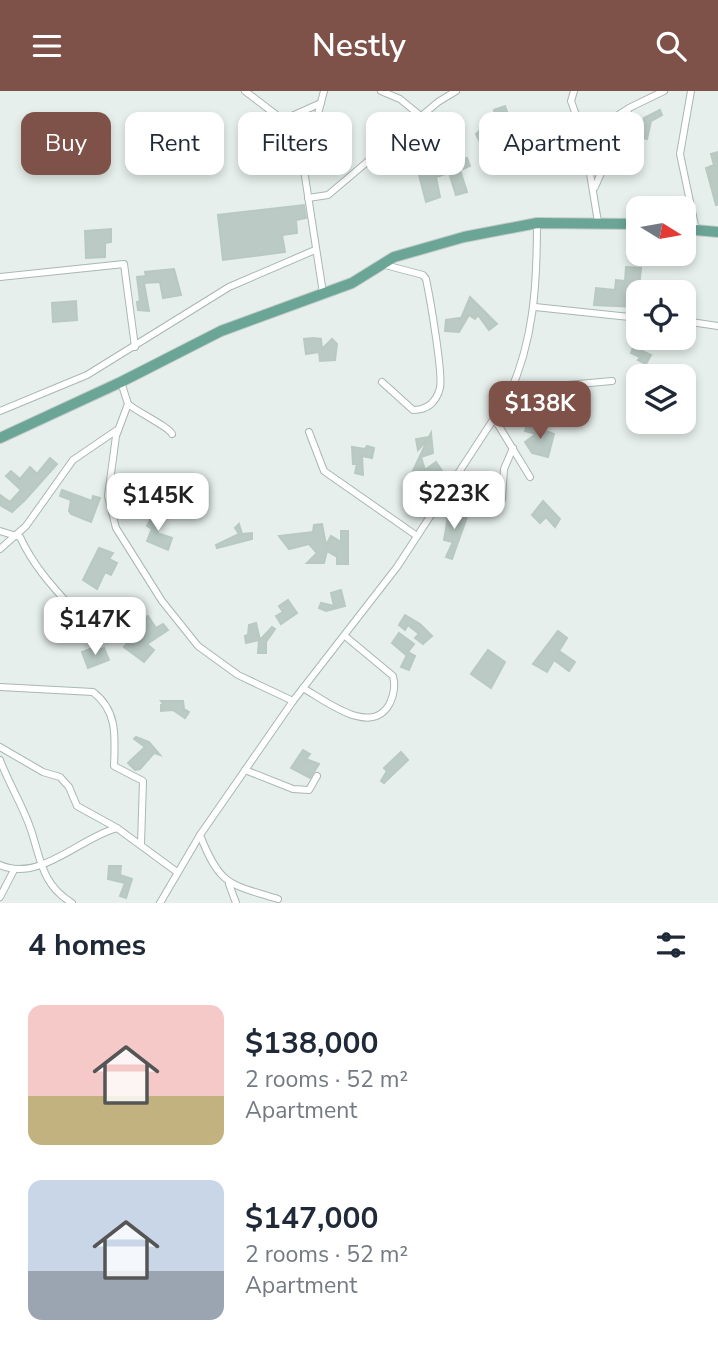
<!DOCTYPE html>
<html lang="en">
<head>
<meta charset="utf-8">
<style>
  body { margin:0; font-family:"Nunito Sans",sans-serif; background:#f2f2f3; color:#1f2937; height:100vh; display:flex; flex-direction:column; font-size:26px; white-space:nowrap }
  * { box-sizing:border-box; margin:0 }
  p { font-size:23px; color:#747a83 }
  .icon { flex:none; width:38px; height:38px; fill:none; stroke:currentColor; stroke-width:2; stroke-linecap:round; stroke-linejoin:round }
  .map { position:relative; height:812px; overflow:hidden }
  .drawer { display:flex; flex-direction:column; background:#fff; flex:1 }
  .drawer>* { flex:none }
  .guide { position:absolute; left:21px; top:21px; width:677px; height:63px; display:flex; gap:14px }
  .needle { width:46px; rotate:101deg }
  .controls { position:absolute; left:626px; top:105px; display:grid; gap:14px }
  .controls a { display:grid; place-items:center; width:70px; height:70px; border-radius:14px; background:#fff; box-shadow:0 4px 10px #0003; font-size:35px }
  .price { position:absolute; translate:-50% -60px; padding:0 16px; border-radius:14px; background:#fff; color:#222; font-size:23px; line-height:46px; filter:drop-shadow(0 2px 4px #0008) }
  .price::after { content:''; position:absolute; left:50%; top:42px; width:21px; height:16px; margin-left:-10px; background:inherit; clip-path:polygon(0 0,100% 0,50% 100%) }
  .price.on { background:#7f5249; color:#fff }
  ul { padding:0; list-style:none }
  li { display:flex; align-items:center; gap:21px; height:175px; padding:0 28px }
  li span { display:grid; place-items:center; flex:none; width:196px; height:140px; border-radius:14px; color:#555 }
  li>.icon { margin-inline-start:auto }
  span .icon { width:84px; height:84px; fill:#fffc; stroke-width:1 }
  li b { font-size:30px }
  h2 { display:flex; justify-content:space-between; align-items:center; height:84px; padding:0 28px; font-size:30px }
  .pill { padding:0 24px; border-radius:14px; background:#fff; box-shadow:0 4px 10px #0003; font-size:24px; line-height:63px }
  .pill.on { background:#7f5249; color:#fff }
  header { display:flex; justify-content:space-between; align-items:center; height:91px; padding:0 28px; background:#7f5249; color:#fff; font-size:32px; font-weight:600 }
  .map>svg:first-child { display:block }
  .building { fill:#bbcac4; stroke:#b8c9c2; stroke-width:2 }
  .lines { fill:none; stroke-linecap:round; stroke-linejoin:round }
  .street-casing { stroke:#a8b8b2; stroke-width:8 }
  .primary-casing { stroke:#c2cac8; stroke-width:12 }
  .street { stroke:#fff; stroke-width:6 }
  .primary { stroke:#6aa596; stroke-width:10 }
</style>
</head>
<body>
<header><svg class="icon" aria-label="menu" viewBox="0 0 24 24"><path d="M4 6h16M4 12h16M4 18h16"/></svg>Nestly<svg class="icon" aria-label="search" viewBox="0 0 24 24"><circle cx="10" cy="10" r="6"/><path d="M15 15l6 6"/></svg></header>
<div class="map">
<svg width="718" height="812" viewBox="0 0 718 812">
  <rect width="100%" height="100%" fill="#e6efeb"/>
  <g class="building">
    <polygon points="505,15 514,40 489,53 486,48 480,51 476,43 495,26 494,19"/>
    <polygon points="660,19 662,24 651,30 647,48 631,44 634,35 641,37 644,27"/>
    <polygon points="185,55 196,60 186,79 183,76 179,81 168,73"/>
    <polygon points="718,61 718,114 716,114 706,77 714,74 711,63"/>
    <polygon points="467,67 470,75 460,79 467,101 456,104 449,82 436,86 440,106 426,111 418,80 426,77 427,80"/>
    <polygon points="304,114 306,127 296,129 297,142 282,144 285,161 223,169 218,124"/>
    <polygon points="111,138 111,151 105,152 105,166 86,167 85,140"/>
    <polygon points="626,176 641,177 637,216 594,214 596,197 615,199 616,189 625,190"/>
    <polygon points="174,178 181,204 163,207 160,191 144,192 149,220 138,219 137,211 140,210 137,186 146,185 145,181"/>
    <polygon points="470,206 497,233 489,239 478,224 475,228 469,224 459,241 445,240 446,229 460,227 460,230"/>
    <polygon points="76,210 77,229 53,231 52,212"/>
    <polygon points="629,240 639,242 639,247 645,247 640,259 651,264 646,273 638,269 640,266 631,262 636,248 628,246"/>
    <polygon points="313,247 321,248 322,258 332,248 337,253 335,269 320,270 319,261 306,263 304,248"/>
    <polygon points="527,334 554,343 548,366 532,362 525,351 536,343 525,340"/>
    <polygon points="431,342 433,362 421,366 425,379 436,371 442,380 434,385 430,381 425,391 411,384 428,348 418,359 416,348 429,346"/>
    <polygon points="367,355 374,357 372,367 362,365 363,384 355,382 357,373 353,373 352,356 365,358"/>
    <polygon points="50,367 57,373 25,409 12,421 0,414 0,404 10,411 21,399 6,385 11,380 20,388 30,376 37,383"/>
    <polygon points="62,399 92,410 93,405 100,407 91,431 71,423 69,420 71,409 60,405"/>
    <polygon points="543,410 560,428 555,436 546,426 540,432 532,424"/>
    <polygon points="449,420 467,426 452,468 446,466 453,451 444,449"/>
    <polygon points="154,422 165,427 157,442 172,447 168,459 147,450 152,438 147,435"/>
    <polygon points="239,433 242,443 252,442 252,448 217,457 216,454 239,443 235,437"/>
    <polygon points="322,433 326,454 331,445 341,451 341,440 348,440 348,473 337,473 337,466 327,460 324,472 307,472 317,462 309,453 289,458 279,445 313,441 314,434"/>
    <polygon points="99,457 113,462 109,468 117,472 111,484 105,481 97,498 83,489"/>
    <polygon points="341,499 345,515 326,520 319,517 321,512 334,515 331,502"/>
    <polygon points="288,509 297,522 281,533 276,525 283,521 279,515"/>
    <polygon points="405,524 420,533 432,545 423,553 415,547 419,543 408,534 405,539 399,534"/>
    <polygon points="148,525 156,537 163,533 168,539 147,553 154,559 144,571 124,556 132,546 117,530 121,526 133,538"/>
    <polygon points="256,532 260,549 272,536 275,538 266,551 266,562 258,562 259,549 246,552 245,545 248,544 249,534"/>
    <polygon points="558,540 567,547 559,560 575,571 569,580 554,569 547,581 533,573"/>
    <polygon points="399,542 414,553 408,561 415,565 409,579 401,576 408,562 406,564 392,552"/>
    <polygon points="92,557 93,561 104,557 109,569 88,577 82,561"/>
    <polygon points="488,559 505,571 491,597 471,583"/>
    <polygon points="161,610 183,610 184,618 189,621 185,627 173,619 161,620 161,614 164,614"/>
    <polygon points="136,646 149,651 160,664 154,662 140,678 135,679 128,672 145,656 134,648"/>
    <polygon points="303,659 310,663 306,668 319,673 310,687 291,677"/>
    <polygon points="401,661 408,669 384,692 381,690 387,680 384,677"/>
    <polygon points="109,775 121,775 120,784 132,788 126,807 120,805 125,792 108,788"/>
  </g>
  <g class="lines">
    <defs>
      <g id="street">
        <polyline points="245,0 283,29 300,53 323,202"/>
        <polyline points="381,0 400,8 422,26"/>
        <polyline points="574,0 571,10 584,46"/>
        <polyline points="691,0 680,63 696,139"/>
        <polyline points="283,29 321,12"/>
        <polyline points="300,53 315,34 324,0"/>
        <polyline points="595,96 628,19"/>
        <polyline points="308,107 328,104 438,11 456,0"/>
        <polyline points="598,131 584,46 629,17 664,0"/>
        <polyline points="0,186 124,173 135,256"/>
        <polyline points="535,216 639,227"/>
        <polyline points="684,230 718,235"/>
        <polyline points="121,291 128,313 116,345 108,405 116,437 162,510 198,555 238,584 293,610"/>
        <path d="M 382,291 L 413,319 C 427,319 436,312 440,297 C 443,282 430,207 426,188 L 423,184 L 385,174"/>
        <polyline points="512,299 612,290"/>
        <path d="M 128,313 C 139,322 169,336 172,343"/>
        <polyline points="0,320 87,284 229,196 315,159"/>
        <polyline points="494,327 530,386"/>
        <polyline points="309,341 324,380 417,445"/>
        <polyline points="502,408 504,378 513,357"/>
        <path d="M 0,440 L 20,446 C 33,474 51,494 71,516"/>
        <polyline points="0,458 26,435 73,369 117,339"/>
        <path d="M 0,596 L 93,601 C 118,620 115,646 114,675 L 143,690 L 141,753"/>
        <path d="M 303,597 C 326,610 372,647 390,612 C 394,603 396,595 393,585 L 345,545"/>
        <polyline points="0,656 43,681 60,686 69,696 77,715 117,737"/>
        <path d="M 0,669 C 9,693 23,715 31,739 C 41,769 42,794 72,812"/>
        <polyline points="245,679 293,698 309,699 317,685"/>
        <path d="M 200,744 C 220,795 229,793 278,808"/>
        <path d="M 0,774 C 39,792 81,746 117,737 L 177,781"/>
        <polyline points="229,793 236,812"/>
        <polyline points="0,806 14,779"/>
        <path d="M 160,812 L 200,744 L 293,610 L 397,476 L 508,306 C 534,250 537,194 537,132"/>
      </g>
      <g id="primary">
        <polyline points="684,138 718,141"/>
        <polyline points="0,347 121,291 221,240 352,192 394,166 464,146 537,132 639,133"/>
      </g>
    </defs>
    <use href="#street" class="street-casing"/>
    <use href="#primary" class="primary-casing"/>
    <use href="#street" class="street"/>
    <use href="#primary" class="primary"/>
  </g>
</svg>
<div class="controls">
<a><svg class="needle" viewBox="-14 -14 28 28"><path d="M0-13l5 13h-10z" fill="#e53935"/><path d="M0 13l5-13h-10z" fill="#747a83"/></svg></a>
<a><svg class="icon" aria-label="locate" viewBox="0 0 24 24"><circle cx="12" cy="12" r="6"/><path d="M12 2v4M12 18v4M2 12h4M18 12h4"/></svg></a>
<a><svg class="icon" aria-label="layers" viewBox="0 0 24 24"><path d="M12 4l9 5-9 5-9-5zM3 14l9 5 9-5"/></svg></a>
</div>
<b class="price on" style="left:540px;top:350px">$138K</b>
<b class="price" style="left:454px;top:440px">$223K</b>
<b class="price" style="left:158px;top:442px">$145K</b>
<b class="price" style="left:95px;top:566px">$147K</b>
<div class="guide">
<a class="pill on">Buy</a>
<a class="pill">Rent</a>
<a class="pill">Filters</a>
<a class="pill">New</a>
<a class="pill">Apartment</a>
</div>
</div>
<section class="drawer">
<h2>4 homes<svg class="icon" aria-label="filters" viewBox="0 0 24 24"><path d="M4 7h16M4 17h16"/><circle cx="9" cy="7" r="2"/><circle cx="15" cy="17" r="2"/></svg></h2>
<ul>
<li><span style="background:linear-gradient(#f6c9c9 65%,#c2b280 0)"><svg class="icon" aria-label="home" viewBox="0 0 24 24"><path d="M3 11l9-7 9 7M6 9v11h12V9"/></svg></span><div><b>$138,000</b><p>2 rooms · 52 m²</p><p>Apartment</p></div></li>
<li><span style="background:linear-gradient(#c9d6e8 65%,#9aa5b1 0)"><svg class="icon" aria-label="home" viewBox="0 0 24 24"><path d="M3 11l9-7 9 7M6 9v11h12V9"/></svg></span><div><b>$147,000</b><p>2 rooms · 52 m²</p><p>Apartment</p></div></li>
</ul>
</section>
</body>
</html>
